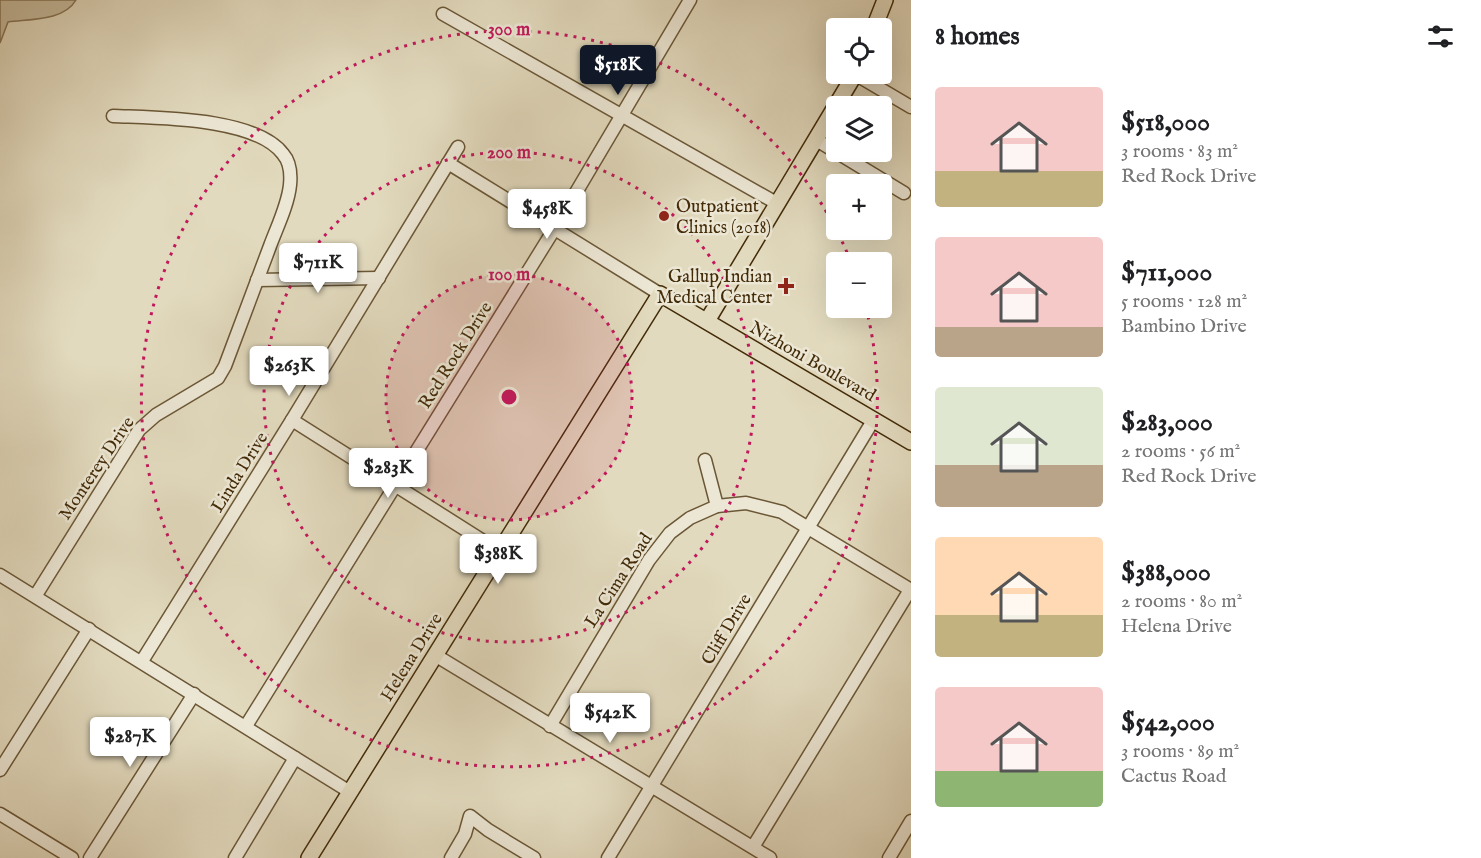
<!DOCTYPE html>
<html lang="en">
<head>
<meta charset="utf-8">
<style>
  body { margin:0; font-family:"IM FELL English",serif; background:#f2f2f2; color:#202124; height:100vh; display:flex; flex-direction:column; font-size:22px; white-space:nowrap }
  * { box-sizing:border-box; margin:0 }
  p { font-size:20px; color:#757577 }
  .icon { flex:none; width:33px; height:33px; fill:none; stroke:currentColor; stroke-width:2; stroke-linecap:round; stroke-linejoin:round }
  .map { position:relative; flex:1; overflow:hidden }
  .sheet { display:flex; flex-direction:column; background:#fff; width:570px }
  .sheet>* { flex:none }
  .buttons { position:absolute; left:826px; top:18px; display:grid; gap:12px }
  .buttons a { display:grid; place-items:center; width:66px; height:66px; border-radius:6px; background:#fff; box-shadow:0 6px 24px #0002; font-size:30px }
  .price { position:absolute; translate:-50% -51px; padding:0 14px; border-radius:6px; background:#fff; color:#222; font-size:20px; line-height:39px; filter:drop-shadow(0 2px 3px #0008) }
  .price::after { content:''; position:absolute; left:50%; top:36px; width:18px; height:14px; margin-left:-9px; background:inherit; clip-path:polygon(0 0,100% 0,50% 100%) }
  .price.current { background:#111827; color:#fff }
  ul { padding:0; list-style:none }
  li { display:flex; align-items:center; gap:18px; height:150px; padding:0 24px }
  li span { display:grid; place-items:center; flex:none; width:168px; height:120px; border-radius:6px; color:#555 }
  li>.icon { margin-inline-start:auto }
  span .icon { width:72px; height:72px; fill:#fffc; stroke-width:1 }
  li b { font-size:26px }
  h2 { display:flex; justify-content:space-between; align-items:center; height:72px; padding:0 24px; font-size:26px }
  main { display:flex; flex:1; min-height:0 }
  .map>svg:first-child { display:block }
  .green { fill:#c7bc9f; stroke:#857454; stroke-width:1.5 }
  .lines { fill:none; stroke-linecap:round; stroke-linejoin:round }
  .minor-casing { stroke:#6b5736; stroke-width:15 }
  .major-casing { stroke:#432b08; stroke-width:18 }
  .minor { stroke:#ece7d5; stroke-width:12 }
  .major { stroke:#e2dabe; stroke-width:15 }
  .ring { fill:none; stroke:#c2185b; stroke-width:3; stroke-dasharray:3 6 }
  .poi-dot { fill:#8f2418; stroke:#ece7d5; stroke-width:2 }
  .labels { text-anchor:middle; stroke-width:5; stroke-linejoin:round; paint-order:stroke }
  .poi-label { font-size:18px; fill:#432b08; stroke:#ece7d5; text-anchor:start }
  .street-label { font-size:18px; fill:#432b08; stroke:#ece7d5 }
  .centre { fill:#c2185b; stroke:#ece7d5; stroke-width:3 }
  .ring-label { font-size:18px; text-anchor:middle; font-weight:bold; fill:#c2185b; stroke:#ece7d5; stroke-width:5; stroke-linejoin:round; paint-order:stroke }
</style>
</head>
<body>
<main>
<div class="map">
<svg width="911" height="858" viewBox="0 0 911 858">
  <rect width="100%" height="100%" fill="#e2dabe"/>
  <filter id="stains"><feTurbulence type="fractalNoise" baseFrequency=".00333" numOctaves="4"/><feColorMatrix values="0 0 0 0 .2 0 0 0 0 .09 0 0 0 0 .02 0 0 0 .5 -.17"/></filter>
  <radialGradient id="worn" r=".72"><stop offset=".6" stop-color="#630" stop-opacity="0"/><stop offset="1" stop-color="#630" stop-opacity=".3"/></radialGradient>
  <path class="green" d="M 0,0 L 76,0 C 64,21 30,19 8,22 L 0,43 Z"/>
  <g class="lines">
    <defs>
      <g id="minor">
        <polyline points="443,14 778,204"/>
        <polyline points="855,74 911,107"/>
        <polyline points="815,139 904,193"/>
        <polyline points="448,163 660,294"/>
        <polyline points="257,280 379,278"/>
        <polyline points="292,420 499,551"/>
        <polyline points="705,460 717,506"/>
        <polyline points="0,575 350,792"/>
        <path d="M 36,595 L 139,430 L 156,415 L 218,378 L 225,366 C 240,326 255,286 270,246 C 277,227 288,205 290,185 C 291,175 290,162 283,154 C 255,117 156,118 113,116"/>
        <polyline points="435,655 770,858"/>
        <polyline points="142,661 292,420 458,147"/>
        <polyline points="246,726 555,228 690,0"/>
        <polyline points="550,726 649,560 670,533 690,518 717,506 746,503 782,512 911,590"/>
        <polyline points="0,770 89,629"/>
        <polyline points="0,814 72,858"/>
        <polyline points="753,847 910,590"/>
        <polyline points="90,858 194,694"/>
        <polyline points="235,858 295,758"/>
        <polyline points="451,858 465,834 470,816 488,830 534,858"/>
        <polyline points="608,858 874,419"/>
        <polyline points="889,858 911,821"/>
      </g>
      <g id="major">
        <polyline points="874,28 885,0"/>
        <polyline points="707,321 855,74"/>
        <polyline points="309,858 660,294 911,442"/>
      </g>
    </defs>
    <use href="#minor" class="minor-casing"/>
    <use href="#major" class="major-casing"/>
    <use href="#minor" class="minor"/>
    <use href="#major" class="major"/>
  </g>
  <circle cx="509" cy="397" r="123" fill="#c2185b" fill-opacity=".12"/>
  <g class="ring">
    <circle cx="509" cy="397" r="123"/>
    <circle cx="509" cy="397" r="245"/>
    <path d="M866 308A368 368 0 1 1 851 262"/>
  </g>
  <g class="poi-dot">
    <circle cx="664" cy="216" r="6"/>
    <path d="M783 277h6v6h6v6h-6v6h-6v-6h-6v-6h6z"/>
  </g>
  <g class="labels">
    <g class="poi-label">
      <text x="676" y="212">Outpatient<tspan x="676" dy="21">Clinics (2018)</tspan></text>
      <text x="772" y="282" text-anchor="end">Gallup Indian<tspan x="772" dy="21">Medical Center</tspan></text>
    </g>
    <g class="street-label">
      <text transform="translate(455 355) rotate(-58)" y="6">Red Rock Drive</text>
      <text transform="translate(813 361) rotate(30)" y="6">Nizhoni Boulevard</text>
      <text transform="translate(96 468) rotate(-56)" y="6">Monterey Drive</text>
      <text transform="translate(239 472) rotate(-58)" y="6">Linda Drive</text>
      <text transform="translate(618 580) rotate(-57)" y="6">La Cima Road</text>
      <text transform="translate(726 629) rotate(-59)" y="6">Cliff Drive</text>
      <text transform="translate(411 657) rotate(-58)" y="6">Helena Drive</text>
    </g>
  </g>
  <circle cx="509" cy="397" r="9" class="centre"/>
  <g class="ring-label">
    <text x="509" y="35">300 m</text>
    <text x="509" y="158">200 m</text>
    <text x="509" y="280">100 m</text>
  </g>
  <rect width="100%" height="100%" filter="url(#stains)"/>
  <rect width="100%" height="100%" fill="url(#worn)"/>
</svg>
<div class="buttons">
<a><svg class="icon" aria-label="locate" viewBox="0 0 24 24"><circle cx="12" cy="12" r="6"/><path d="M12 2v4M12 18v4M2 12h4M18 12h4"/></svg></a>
<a><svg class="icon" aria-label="layers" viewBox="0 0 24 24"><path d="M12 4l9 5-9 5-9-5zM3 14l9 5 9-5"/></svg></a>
<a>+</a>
<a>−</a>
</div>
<b class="price current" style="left:618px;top:96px">$518K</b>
<b class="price" style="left:547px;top:240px">$458K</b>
<b class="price" style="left:318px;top:294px">$711K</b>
<b class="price" style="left:289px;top:397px">$263K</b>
<b class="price" style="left:388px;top:499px">$283K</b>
<b class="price" style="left:498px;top:585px">$388K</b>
<b class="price" style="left:610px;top:744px">$542K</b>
<b class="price" style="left:130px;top:768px">$287K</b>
</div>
<section class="sheet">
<h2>8 homes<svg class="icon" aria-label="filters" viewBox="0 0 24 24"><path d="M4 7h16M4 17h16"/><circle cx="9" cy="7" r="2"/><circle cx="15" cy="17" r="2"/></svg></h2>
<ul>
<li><span style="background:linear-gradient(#f6c9c9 70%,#c2b280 0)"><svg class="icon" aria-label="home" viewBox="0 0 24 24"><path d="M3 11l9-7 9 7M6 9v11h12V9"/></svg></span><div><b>$518,000</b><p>3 rooms · 83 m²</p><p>Red Rock Drive</p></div></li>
<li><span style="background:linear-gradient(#f6c9c9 75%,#b9a48a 0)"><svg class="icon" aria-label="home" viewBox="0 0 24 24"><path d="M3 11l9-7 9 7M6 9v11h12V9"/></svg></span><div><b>$711,000</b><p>5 rooms · 128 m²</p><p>Bambino Drive</p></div></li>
<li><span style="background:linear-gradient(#dfe7d0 65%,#b9a48a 0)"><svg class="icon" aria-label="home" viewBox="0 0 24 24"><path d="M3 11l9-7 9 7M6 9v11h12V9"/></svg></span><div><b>$283,000</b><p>2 rooms · 56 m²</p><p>Red Rock Drive</p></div></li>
<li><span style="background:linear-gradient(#ffd9b3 65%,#c2b280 0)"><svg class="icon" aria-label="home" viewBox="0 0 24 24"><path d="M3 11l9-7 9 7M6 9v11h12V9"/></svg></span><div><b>$388,000</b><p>2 rooms · 80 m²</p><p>Helena Drive</p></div></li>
<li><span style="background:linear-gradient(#f6c9c9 70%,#8fb573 0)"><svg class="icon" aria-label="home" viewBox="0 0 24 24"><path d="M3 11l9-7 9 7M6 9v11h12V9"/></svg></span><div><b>$542,000</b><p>3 rooms · 89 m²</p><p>Cactus Road</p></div></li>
</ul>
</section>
</main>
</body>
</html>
